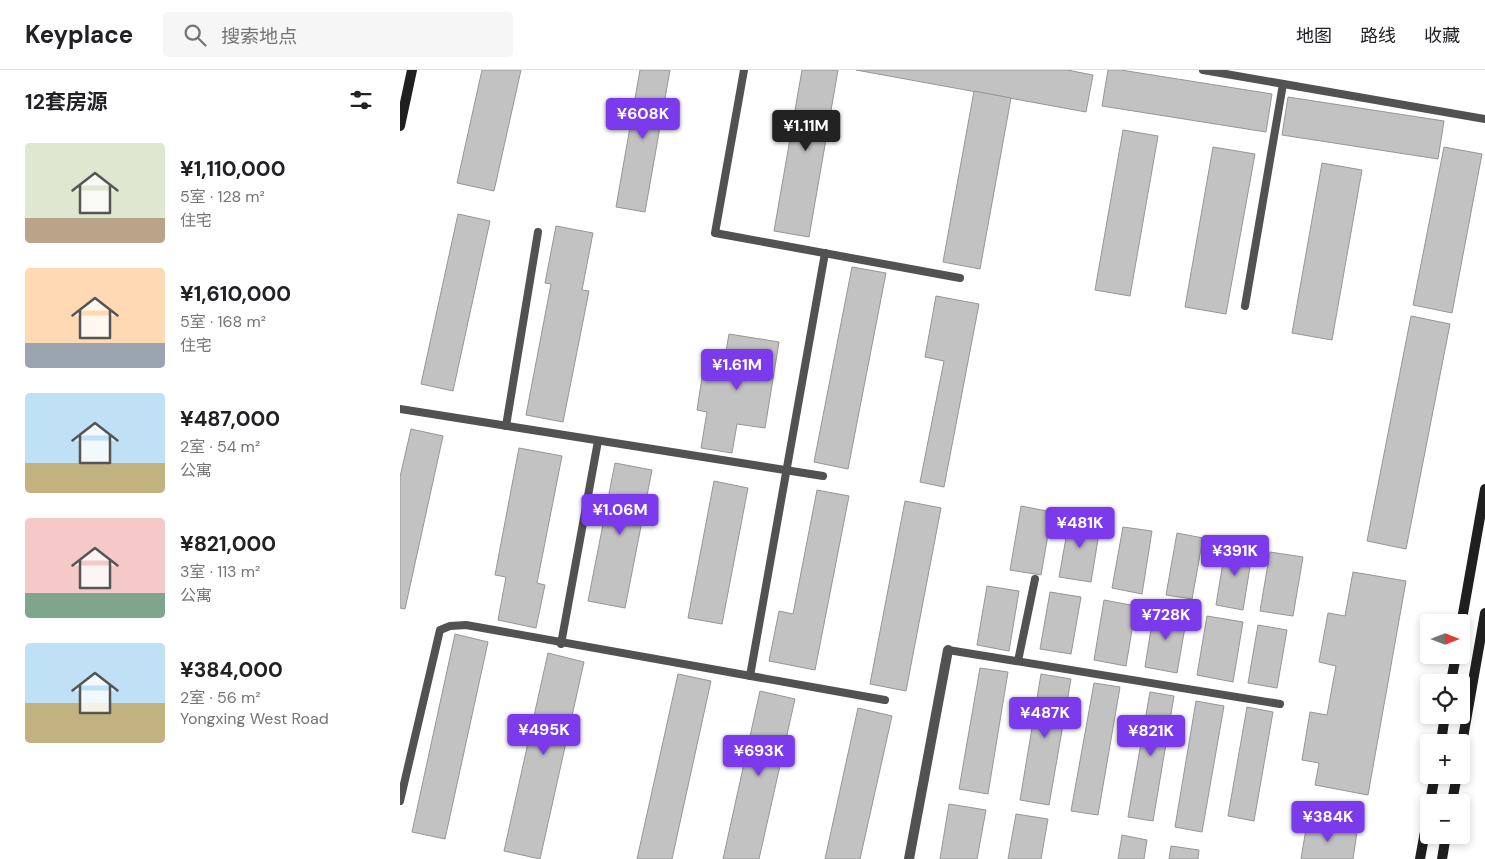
<!DOCTYPE html>
<html lang="zh">
<head>
<meta charset="utf-8">
<style>
  body { margin:0; font-family:"DM Sans","Noto Sans SC",sans-serif; background:#f6f6f6; color:#202124; height:100vh; display:flex; flex-direction:column; font-size:19px; white-space:nowrap }
  * { box-sizing:border-box; margin:0 }
  p { font-size:16px; color:#757577 }
  .icon { flex:none; width:28px; height:28px; fill:none; stroke:currentColor; stroke-width:2; stroke-linecap:round; stroke-linejoin:round }
  .map { position:relative; flex:1; overflow:hidden }
  .side { display:flex; flex-direction:column; background:#fff; width:400px }
  .side>* { flex:none }
  .needle { width:32px; rotate:90deg }
  .tools { position:absolute; left:1020px; top:544px; display:grid; gap:10px }
  .tools a { display:grid; place-items:center; width:50px; height:50px; border-radius:5px; background:#fff; box-shadow:0 2px 8px #0003; font-size:25px }
  .price { position:absolute; translate:-50% -42px; padding:0 11px; border-radius:5px; background:#7c3aed; color:#fff; font-size:16px; line-height:32px; filter:drop-shadow(0 1px 2px #0008) }
  .price::after { content:''; position:absolute; left:50%; top:30px; width:15px; height:11px; margin-left:-8px; background:inherit; clip-path:polygon(0 0,100% 0,50% 100%) }
  .price.selected { background:#222; color:#fff }
  ul { padding:0; list-style:none }
  li { display:flex; align-items:center; gap:15px; height:125px; padding:0 25px }
  li span { display:grid; place-items:center; flex:none; width:140px; height:100px; border-radius:5px; color:#555 }
  li>.icon { margin-inline-start:auto }
  span .icon { width:60px; height:60px; fill:#fffc; stroke-width:1 }
  li b { font-size:21px }
  h2 { display:flex; justify-content:space-between; align-items:center; height:60px; padding:0 25px; font-size:21px }
  header { display:flex; align-items:center; gap:30px; box-sizing:border-box; height:70px; padding:0 25px; background:#fff; border-bottom:1px solid #e0e0e0 }
  header strong { font-size:24px }
  nav { display:flex; gap:28px; margin-inline-start:auto; font-size:18px }
  .search { width:350px; height:45px; background:#f6f6f6; display:flex; align-items:center; gap:12px; box-sizing:border-box; padding:0 18px; border-radius:5px; color:#757577; font-size:19px }
  main { display:flex; flex:1; min-height:0 }
  .map>svg:first-child { display:block }
  .building { fill:#c2c2c2; stroke:#969696 }
  .lines { fill:none; stroke-linecap:round; stroke-linejoin:round }
  .lane { stroke:#525252; stroke-width:8 }
  .street { stroke:#525252; stroke-width:10 }
  .secondary { stroke:#1f1f1f; stroke-width:10 }
</style>
</head>
<body>
<header>
<strong>Keyplace</strong>
<div class="search"><svg class="icon" aria-label="search" viewBox="0 0 24 24"><circle cx="10" cy="10" r="6"/><path d="M15 15l6 6"/></svg>搜索地点</div>
<nav><a>地图</a><a>路线</a><a>收藏</a></nav>
</header>
<main>
<section class="side">
<h2>12套房源<svg class="icon" aria-label="filters" viewBox="0 0 24 24"><path d="M4 7h16M4 17h16"/><circle cx="9" cy="7" r="2"/><circle cx="15" cy="17" r="2"/></svg></h2>
<ul>
<li><span style="background:linear-gradient(#dfe7d0 75%,#b9a48a 0)"><svg class="icon" aria-label="home" viewBox="0 0 24 24"><path d="M3 11l9-7 9 7M6 9v11h12V9"/></svg></span><div><b>¥1,110,000</b><p>5室 · 128 m²</p><p>住宅</p></div></li>
<li><span style="background:linear-gradient(#ffd9b3 75%,#9aa5b1 0)"><svg class="icon" aria-label="home" viewBox="0 0 24 24"><path d="M3 11l9-7 9 7M6 9v11h12V9"/></svg></span><div><b>¥1,610,000</b><p>5室 · 168 m²</p><p>住宅</p></div></li>
<li><span style="background:linear-gradient(#bfe0f5 70%,#c2b280 0)"><svg class="icon" aria-label="home" viewBox="0 0 24 24"><path d="M3 11l9-7 9 7M6 9v11h12V9"/></svg></span><div><b>¥487,000</b><p>2室 · 54 m²</p><p>公寓</p></div></li>
<li><span style="background:linear-gradient(#f6c9c9 75%,#7fa58c 0)"><svg class="icon" aria-label="home" viewBox="0 0 24 24"><path d="M3 11l9-7 9 7M6 9v11h12V9"/></svg></span><div><b>¥821,000</b><p>3室 · 113 m²</p><p>公寓</p></div></li>
<li><span style="background:linear-gradient(#bfe0f5 60%,#c2b280 0)"><svg class="icon" aria-label="home" viewBox="0 0 24 24"><path d="M3 11l9-7 9 7M6 9v11h12V9"/></svg></span><div><b>¥384,000</b><p>2室 · 56 m²</p><p>Yongxing West Road</p></div></li>
</ul>
</section>
<div class="map">
<svg width="1085" height="789" viewBox="0 0 1085 789">
  <rect width="100%" height="100%" fill="#fff"/>
  <g class="building">
    <polygon points="82,0 121,0 94,121 57,113"/>
    <polygon points="240,0 270,0 245,142 216,137"/>
    <polygon points="402,0 438,0 409,167 374,161"/>
    <polygon points="456,0 667,0 693,5 686,42"/>
    <polygon points="708,0 721,0 872,24 866,62 702,36"/>
    <polygon points="574,21 611,28 580,199 543,192"/>
    <polygon points="888,27 1044,51 1038,89 882,65"/>
    <polygon points="723,60 758,66 730,226 695,220"/>
    <polygon points="813,77 855,84 826,244 785,237"/>
    <polygon points="1044,77 1082,84 1052,243 1013,235"/>
    <polygon points="922,93 962,100 932,270 892,263"/>
    <polygon points="58,144 90,151 53,321 21,314"/>
    <polygon points="156,156 193,163 182,220 189,221 163,352 126,345 151,214 145,213"/>
    <polygon points="452,197 486,203 448,399 414,392"/>
    <polygon points="536,226 579,234 544,417 520,412 544,291 525,287"/>
    <polygon points="1011,246 1050,254 1006,479 967,471"/>
    <polygon points="329,264 379,272 365,358 337,354 332,383 301,378 307,342 297,340 304,295 323,298"/>
    <polygon points="11,359 43,366 5,539 0,538 0,407"/>
    <polygon points="119,378 162,386 137,513 145,515 136,558 98,550 106,507 95,505"/>
    <polygon points="215,393 252,400 225,538 188,531"/>
    <polygon points="314,411 348,418 322,554 288,548"/>
    <polygon points="417,420 449,426 415,600 369,591 379,541 393,544"/>
    <polygon points="505,431 541,438 506,621 470,614"/>
    <polygon points="621,436 652,442 641,505 610,500"/>
    <polygon points="670,446 701,451 691,512 659,507"/>
    <polygon points="723,457 752,461 742,524 712,518"/>
    <polygon points="777,463 803,468 792,529 766,525"/>
    <polygon points="826,474 853,478 843,540 816,535"/>
    <polygon points="870,482 903,487 893,546 860,541"/>
    <polygon points="953,502 1006,511 968,725 915,715 919,693 902,690 910,642 927,645 936,596 919,592 928,543 945,546"/>
    <polygon points="587,516 619,521 609,581 577,575"/>
    <polygon points="650,522 681,527 671,584 640,579"/>
    <polygon points="704,530 736,536 726,596 694,590"/>
    <polygon points="754,540 787,546 777,603 745,597"/>
    <polygon points="807,546 843,552 833,612 797,605"/>
    <polygon points="858,555 887,560 877,618 848,613"/>
    <polygon points="55,564 88,572 45,769 12,762"/>
    <polygon points="148,583 184,592 140,789 104,781"/>
    <polygon points="580,598 608,602 588,724 559,719"/>
    <polygon points="278,604 311,611 272,789 237,789"/>
    <polygon points="641,604 671,609 649,735 620,730"/>
    <polygon points="694,613 720,617 698,745 671,741"/>
    <polygon points="360,621 395,629 359,789 323,789"/>
    <polygon points="750,622 774,626 753,751 728,747"/>
    <polygon points="796,631 824,636 802,762 775,757"/>
    <polygon points="847,637 873,642 854,751 828,746"/>
    <polygon points="458,638 492,646 460,789 425,789"/>
    <polygon points="549,734 586,740 577,789 540,789"/>
    <polygon points="616,744 648,749 641,789 608,789"/>
    <polygon points="907,753 957,762 953,789 901,789"/>
    <polygon points="722,765 747,770 744,789 718,789"/>
    <polygon points="771,776 799,780 798,789 769,789"/>
  </g>
  <g class="lines">
    <g class="lane">
      <polyline points="344,0 315,163 560,208"/>
      <polyline points="803,0 1085,49"/>
      <polyline points="845,236 883,14"/>
      <polyline points="0,339 423,406"/>
      <polyline points="106,356 138,162"/>
      <polyline points="161,574 198,371"/>
      <polyline points="548,580 880,634"/>
      <polyline points="618,591 635,509"/>
      <polyline points="350,606 425,183"/>
      <polyline points="0,731 40,560 50,556 66,555 485,630"/>
    </g>
    <polyline class="street" points="509,789 548,580"/>
    <g class="secondary">
      <polyline points="0,56 12,0"/>
      <polyline points="1061,555 1085,419"/>
      <polyline points="1051,612 1056,585"/>
      <polyline points="1041,672 1045,645"/>
      <polyline points="1061,679 1085,543"/>
      <polyline points="1030,732 1035,705"/>
      <polyline points="1052,732 1057,705"/>
      <polyline points="1020,789 1029,740"/>
      <polyline points="1042,789 1046,765"/>
    </g>
  </g>
</svg>
<div class="tools">
<a><svg class="needle" viewBox="-14 -14 28 28"><path d="M0-13l5 13h-10z" fill="#e53935"/><path d="M0 13l5-13h-10z" fill="#757577"/></svg></a>
<a><svg class="icon" aria-label="locate" viewBox="0 0 24 24"><circle cx="12" cy="12" r="6"/><path d="M12 2v4M12 18v4M2 12h4M18 12h4"/></svg></a>
<a>+</a>
<a>−</a>
</div>
<b class="price" style="left:243px;top:70px">¥608K</b>
<b class="price selected" style="left:406px;top:82px">¥1.11M</b>
<b class="price" style="left:337px;top:321px">¥1.61M</b>
<b class="price" style="left:220px;top:466px">¥1.06M</b>
<b class="price" style="left:680px;top:479px">¥481K</b>
<b class="price" style="left:835px;top:507px">¥391K</b>
<b class="price" style="left:766px;top:571px">¥728K</b>
<b class="price" style="left:645px;top:669px">¥487K</b>
<b class="price" style="left:144px;top:686px">¥495K</b>
<b class="price" style="left:751px;top:687px">¥821K</b>
<b class="price" style="left:359px;top:707px">¥693K</b>
<b class="price" style="left:928px;top:773px">¥384K</b>
</div>
</main>
</body>
</html>
